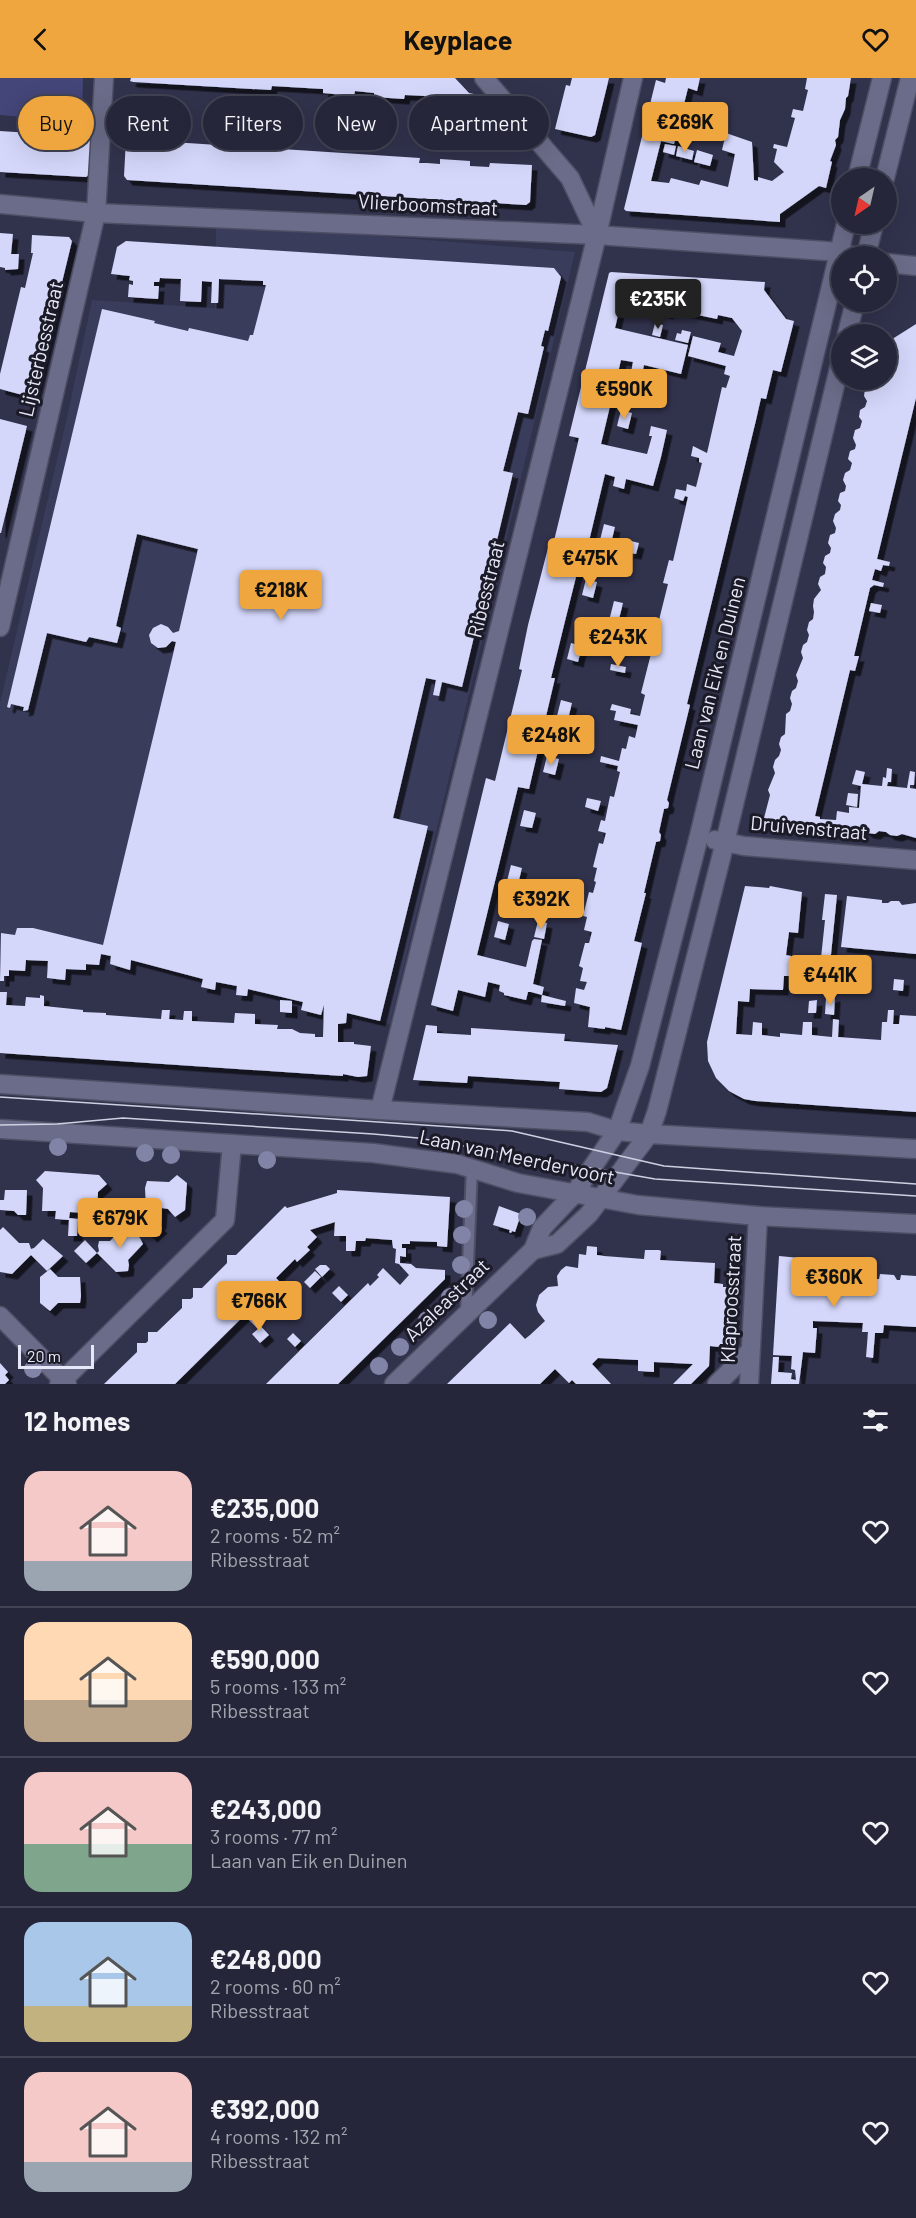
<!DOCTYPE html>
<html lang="en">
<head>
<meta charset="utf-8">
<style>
  body { margin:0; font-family:Barlow,sans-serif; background:#313244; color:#f1f3f6; height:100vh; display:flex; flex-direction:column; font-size:22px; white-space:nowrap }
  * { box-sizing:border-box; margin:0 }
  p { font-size:20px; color:#a3a5ae }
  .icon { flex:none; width:33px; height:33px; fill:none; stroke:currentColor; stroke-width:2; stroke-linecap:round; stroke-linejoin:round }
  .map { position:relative; height:1306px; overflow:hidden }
  .drawer { display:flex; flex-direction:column; background:#252639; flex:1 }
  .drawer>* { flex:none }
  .hud { position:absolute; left:18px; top:18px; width:600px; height:54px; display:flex; gap:12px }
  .needle { width:39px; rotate:214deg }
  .buttons { position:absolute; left:831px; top:90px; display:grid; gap:12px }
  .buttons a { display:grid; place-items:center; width:66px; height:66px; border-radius:50%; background:#252639; box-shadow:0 6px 24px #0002,0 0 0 2px #424353; font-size:30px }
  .scale { position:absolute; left:18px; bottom:15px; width:76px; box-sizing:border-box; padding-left:6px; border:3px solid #e6e8f9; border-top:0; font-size:16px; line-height:21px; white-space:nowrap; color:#e6e8f9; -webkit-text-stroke:4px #1b1b27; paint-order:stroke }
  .price { position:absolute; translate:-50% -51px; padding:0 14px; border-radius:6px; background:#f0a63e; color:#111; font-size:20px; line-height:39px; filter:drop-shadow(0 2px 3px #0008) }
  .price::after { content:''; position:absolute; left:50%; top:36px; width:18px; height:14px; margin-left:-9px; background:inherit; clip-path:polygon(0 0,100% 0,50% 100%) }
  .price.selected { background:#222; color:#fff }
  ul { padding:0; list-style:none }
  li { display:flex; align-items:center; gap:18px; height:150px; padding:0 24px }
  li+li { border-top:2px solid #424353 }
  li span { display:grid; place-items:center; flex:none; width:168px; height:120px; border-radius:18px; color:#555 }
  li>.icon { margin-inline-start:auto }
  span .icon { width:72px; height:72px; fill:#fffc; stroke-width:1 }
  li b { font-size:26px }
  h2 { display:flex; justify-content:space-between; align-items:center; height:72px; padding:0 24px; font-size:26px }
  .chip { padding:0 21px; border-radius:27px; background:#252639; box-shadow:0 6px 24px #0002,0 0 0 2px #424353; font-size:21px; line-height:54px }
  .chip.selected { background:#f0a63e; color:#111 }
  header { display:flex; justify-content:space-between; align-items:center; height:78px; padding:0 24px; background:#f0a63e; color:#111; font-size:27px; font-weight:700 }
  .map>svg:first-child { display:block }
  .built { fill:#3a3c5b }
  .green { fill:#444578 }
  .building { fill:#d4d7fa; filter:url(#shadow) }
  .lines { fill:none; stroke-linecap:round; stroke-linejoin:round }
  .lane-casing { stroke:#4e4f65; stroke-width:14 }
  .street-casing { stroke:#4e4f65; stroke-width:21 }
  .secondary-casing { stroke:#4e4f65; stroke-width:21 }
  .lane { stroke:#6a6c89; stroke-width:10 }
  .street { stroke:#6a6c89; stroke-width:18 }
  .secondary { stroke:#6a6c89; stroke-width:18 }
  .tram { stroke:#ced0e2; stroke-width:1.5 }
  .tree { fill:#8284a7 }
  .labels { text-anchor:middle; stroke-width:6; stroke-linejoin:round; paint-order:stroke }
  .street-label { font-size:20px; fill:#e6e8f9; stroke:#1b1b27 }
</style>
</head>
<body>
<header><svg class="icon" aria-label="back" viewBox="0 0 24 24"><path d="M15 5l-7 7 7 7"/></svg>Keyplace<svg class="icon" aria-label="heart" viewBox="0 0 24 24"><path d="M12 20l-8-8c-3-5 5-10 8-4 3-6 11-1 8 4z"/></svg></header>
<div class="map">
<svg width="916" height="1306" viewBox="0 0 916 1306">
  <defs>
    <filter id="shadow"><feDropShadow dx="5.5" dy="5.5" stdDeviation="0" flood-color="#0009"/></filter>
  </defs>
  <rect width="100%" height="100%" fill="#31324c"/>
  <polygon class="built" points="216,145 575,174 390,946 102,876 99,887 0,879 0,625 68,335 92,222 215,230"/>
  <polygon class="green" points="0,0 83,0 82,44 0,37"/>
  <g class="building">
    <polygon points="131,0 455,0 469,15 474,16 478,19 475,52 442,49 442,40 438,40 438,32 430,22 424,22 425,18 405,17 404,21 374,19 374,15 355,13 354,18 323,15 323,11 272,8 271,12 133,4 130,3"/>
    <polygon points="572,0 609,0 595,57 591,59 555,51 566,7 570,8"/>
    <polygon points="666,0 700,0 697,13 688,10 674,66 661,63 651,103 669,105 671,100 699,107 701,102 728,109 735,76 722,72 726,55 752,64 754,102 758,103 758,99 772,103 784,94 774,84 777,71 773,70 774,66 787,69 795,40 791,39 793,31 803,33 808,12 805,11 807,0 851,0 848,18 846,20 845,31 840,42 838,59 835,62 836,67 830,83 832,84 826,110 819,108 780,136 780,144 626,133 624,131 656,2 665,5"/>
    <polygon points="37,31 50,32 50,41 36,40"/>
    <polygon points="694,33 705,36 701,52 690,49"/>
    <polygon points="0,53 92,59 90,96 86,99 0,94"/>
    <polygon points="126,61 420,80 419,85 427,85 440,86 440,81 470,83 470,88 489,89 490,85 532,87 530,124 526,127 127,102 124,98"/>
    <polygon points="665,66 676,68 674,77 663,74"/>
    <polygon points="678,68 694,73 692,82 676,78"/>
    <polygon points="697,72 713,77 710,88 694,84"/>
    <polygon points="0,155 13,156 11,176 19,176 18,191 5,192 5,190 0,189"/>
    <polygon points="32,157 69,159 72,163 34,320 0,311 0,296 21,209 25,210 33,175 31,175"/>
    <polygon points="126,163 554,190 561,199 548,253 545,252 541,268 544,269 528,336 518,334 503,393 513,395 462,609 442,604 439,618 433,617 436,602 426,600 393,740 428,748 380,943 347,935 346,945 338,946 338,964 354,964 354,966 371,968 367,998 358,999 343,996 343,998 0,975 0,914 7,914 6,927 25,928 26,919 40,920 40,917 44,918 44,928 83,932 83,934 106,935 106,937 161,941 162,932 170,932 169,941 183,942 184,933 192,933 192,943 234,945 235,935 255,936 255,946 278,947 277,951 292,951 300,955 315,956 315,959 323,959 324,927 321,937 301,932 303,924 248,911 247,918 236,917 237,908 216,904 215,912 201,909 203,901 131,882 130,892 110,886 111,878 101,876 99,887 86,886 86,892 66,891 65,902 47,900 48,883 26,882 25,893 9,892 9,898 4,898 4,903 0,903 1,855 15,857 17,850 33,850 103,867 176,564 172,563 166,569 158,570 151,565 149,557 153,550 161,546 168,549 173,555 179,553 198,471 137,456 116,548 121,550 117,565 89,559 86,564 47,555 28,632 23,633 24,629 11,626 10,630 7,629 102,231 155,243 154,245 188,253 189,250 248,263 250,257 253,257 266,207 263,207 263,203 219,201 218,225 211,225 212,204 202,203 201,224 180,223 181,201 160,200 159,204 154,204 154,208 159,208 158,221 128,219 129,206 133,207 133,203 129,202 130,198 111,196 117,169"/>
    <polygon points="611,194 765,204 764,212 786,241 794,243 781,294 773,292 766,321 761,320 756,342 687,626 690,627 667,722 669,725 668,730 664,731 659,754 661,757 660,763 656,764 644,815 646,815 634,863 642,865 621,952 605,949 605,951 588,949 590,929 574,925 576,910 584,912 587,904 580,903 583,890 579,888 585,865 589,865 592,854 584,852 587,839 583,838 589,814 593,815 596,804 594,803 597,790 593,789 599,765 603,766 606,755 598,753 601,742 605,743 610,718 614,719 620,694 617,693 618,688 600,684 601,678 619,683 622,670 626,671 629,658 635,660 638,647 614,642 616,633 610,632 612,626 631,631 630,636 640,638 645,617 641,615 655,560 650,558 651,554 642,552 644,542 658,546 668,506 663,505 669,482 673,483 688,419 685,418 683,423 674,420 676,411 686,413 687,406 696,409 702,385 699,384 699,380 691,378 693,368 707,375 722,309 726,310 730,298 724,296 726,288 688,278 693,258 721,265 718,274 734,278 742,253 732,240 718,237 717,241 669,231 668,236 640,229 639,233 620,229 615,250 688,267 681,296 644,287 642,297 631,294 633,284 621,282 601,366 647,376 652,358 649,358 651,348 667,352 661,379 653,408 626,401 624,411 613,408 615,399 605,396 585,480 581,479 565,543 551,600 555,600 529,711 518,709 477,877 526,889 532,863 534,861 542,862 533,906 544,909 542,917 566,923 565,928 541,924 542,917 531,914 528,914 526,922 504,917 504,915 499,913 500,907 488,904 485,919 458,912 453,933 431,927 486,700 495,703 522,592 519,591 528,547 548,470 552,471 579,360 569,358 609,195"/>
    <polygon points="655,245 663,247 660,259 652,257"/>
    <polygon points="916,246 916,320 877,481 890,484 889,488 883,487 881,493 875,491 872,502 884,505 883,509 874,507 870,510 854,578 859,578 855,593 850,592 815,738 820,739 820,741 836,742 837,733 849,735 849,729 859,730 861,708 852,706 856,692 865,694 862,706 882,708 883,699 886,700 887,690 892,691 891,704 888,704 887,708 907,710 910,693 915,694 914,707 910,707 910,710 916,711 916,760 902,756 897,758 890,757 886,754 879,753 875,756 868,755 864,752 848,750 846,753 768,745 764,740 770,717 768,712 775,695 773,689 775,682 779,678 781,672 779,666 781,659 785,656 786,636 790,633 792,626 790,620 792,613 796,610 798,603 796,597 803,580 801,574 803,567 807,564 809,557 807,552 809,544 813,541 814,534 813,528 814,521 821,512 818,506 820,499 825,496 826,489 823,485 825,478 830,475 831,470 828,465 830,457 835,455 836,450 833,443 835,436 840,432 841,427 838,423 840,415 845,413 846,408 843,402 845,395 850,392 852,385 848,381 850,373 855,371 856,367 853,360 855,352 860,350 862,343 859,339 860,332 865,329 867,323 864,318 865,311 870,308 872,302 886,302 886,265"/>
    <polygon points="682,252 691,254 688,265 675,262 677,255 681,256"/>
    <polygon points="621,332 632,335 628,351 617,348"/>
    <polygon points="0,341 27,348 1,455 0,455"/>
    <polygon points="604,446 615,449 611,465 600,462"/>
    <polygon points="631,463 639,465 636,476 628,475"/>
    <polygon points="586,501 597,504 593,520 582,517"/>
    <polygon points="614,523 623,525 616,553 607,551"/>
    <polygon points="871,525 882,527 880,535 869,533"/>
    <polygon points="571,565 582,568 578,584 567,581"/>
    <polygon points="611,586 626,589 625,595 610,592"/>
    <polygon points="561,622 572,625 568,641 557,638"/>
    <polygon points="547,678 559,681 555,697 543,694"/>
    <polygon points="848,715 858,716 857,729 846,727"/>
    <polygon points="587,720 601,723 598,733 585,729"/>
    <polygon points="524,732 536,735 532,750 520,748"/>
    <polygon points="511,787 522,790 518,806 507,803"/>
    <polygon points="745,808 769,810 770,808 802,814 798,855 789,854 786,877 791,878 789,898 784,898 783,912 750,911 749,924 738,923 736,956 752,957 753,944 762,945 762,957 780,959 780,955 802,957 803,944 812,944 812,957 832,959 833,941 839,942 838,959 881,962 882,944 887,944 888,932 894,932 893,946 899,946 900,937 916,938 916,1034 755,1023 744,1021 729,1013 716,1000 708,983 707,964"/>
    <polygon points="825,816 837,817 828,906 818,908 825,842 822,842"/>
    <polygon points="847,818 882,822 882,825 888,825 891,823 899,823 902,827 916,825 916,876 841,869"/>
    <polygon points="498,843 509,846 505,862 494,859"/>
    <polygon points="538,843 547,845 544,861 534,859"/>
    <polygon points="894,901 904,902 903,913 893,912"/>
    <polygon points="835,918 834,937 825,936 826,920"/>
    <polygon points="280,922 292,923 292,935 280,934"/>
    <polygon points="817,922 816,935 808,935 809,923"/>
    <polygon points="426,947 437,948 437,955 471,957 471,950 565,956 564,963 618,967 607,1010 601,1014 559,1011 560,1004 468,998 467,1005 413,1002"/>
    <polygon points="45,1093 99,1097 107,1106 98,1114 97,1136 70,1134 69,1140 78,1141 77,1158 68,1158 69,1142 55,1141 56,1133 42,1133 43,1110 36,1102"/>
    <polygon points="177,1097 187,1105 185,1132 175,1139 168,1131 162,1130 161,1145 159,1147 162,1150 152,1159 135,1141 146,1131 145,1110 147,1103 169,1104"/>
    <polygon points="5,1112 27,1112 26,1137 18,1137 14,1133 0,1132 0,1122 4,1122"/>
    <polygon points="337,1112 450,1119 447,1169 437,1168 437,1164 410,1163 410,1166 402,1166 402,1170 406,1170 406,1179 400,1178 400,1185 411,1186 416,1190 445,1192 445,1201 338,1306 266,1306 368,1205 370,1208 379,1199 377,1197 383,1190 400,1207 409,1197 399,1186 395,1185 396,1171 393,1170 392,1162 366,1160 365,1163 356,1163 355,1173 346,1173 346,1158 334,1158 335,1144 310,1152 317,1159 307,1169 310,1172 297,1184 295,1181 276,1200 279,1203 175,1306 104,1306 137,1274 137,1265 146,1265 148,1263 148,1254 157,1254 182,1230 182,1221 191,1221 193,1219 193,1210 202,1210 227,1185 227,1177 236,1177 285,1128 287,1130 337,1115"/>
    <polygon points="499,1128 521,1136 515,1154 512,1153 511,1155 509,1154 510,1152 493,1147"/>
    <polygon points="125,1147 140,1160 143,1166 128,1182 129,1187 128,1193 116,1194 97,1175 99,1173 98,1168 99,1163 110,1163"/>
    <polygon points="3,1149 19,1165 29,1165 31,1171 34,1170 43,1161 63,1178 47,1193 31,1177 12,1196 0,1194 0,1152"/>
    <polygon points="85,1162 97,1175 86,1185 74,1173"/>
    <polygon points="587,1168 597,1169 597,1177 604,1178 644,1181 645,1172 659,1172 661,1173 660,1182 715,1185 714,1205 723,1206 723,1209 728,1209 724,1266 720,1266 719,1269 710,1268 709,1288 691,1306 673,1306 693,1286 654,1284 654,1294 638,1293 638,1282 598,1280 592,1286 611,1306 576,1306 572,1302 569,1305 555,1291 540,1306 447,1306 510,1245 525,1261 530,1257 545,1243 538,1234 536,1227 539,1217 548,1209 558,1208 557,1198 561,1192 566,1188 578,1190 579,1176 586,1177"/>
    <polygon points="779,1178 800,1180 800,1186 808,1187 808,1192 825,1193 828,1198 831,1198 832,1193 849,1194 852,1200 855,1200 856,1195 873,1196 876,1201 879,1201 880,1196 894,1197 897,1202 900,1202 901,1197 916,1198 916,1249 884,1247 883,1255 875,1255 873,1280 866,1279 868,1254 862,1254 863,1245 813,1243 813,1250 817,1250 815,1275 803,1274 799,1306 771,1306 773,1279 779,1279 778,1294 792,1295 791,1301 796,1302 795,1292 791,1291 792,1278 773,1277"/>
    <polygon points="320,1187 326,1187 330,1191 322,1199 315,1191"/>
    <polygon points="50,1191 58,1199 80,1199 81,1218 80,1225 58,1225 50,1233 40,1225 40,1199"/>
    <polygon points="315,1193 321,1199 310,1210 304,1204"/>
    <polygon points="339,1208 348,1217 341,1224 332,1215"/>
    <polygon points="252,1239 269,1257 260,1265 252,1256 258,1251 249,1242"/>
    <polygon points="293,1255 301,1263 295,1269 287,1261"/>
    <polygon points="0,1285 8,1294 5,1297 9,1302 5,1306 0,1306"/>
  </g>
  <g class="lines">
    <defs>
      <polyline id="lane" points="466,1235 472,1090"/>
      <g id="street">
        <polyline points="484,0 570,100 597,157"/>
        <polyline points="857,100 882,0"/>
        <polyline points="885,100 910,0"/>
        <polyline points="0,126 96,135 597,157 840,174 853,178"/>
        <polyline points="866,178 874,146"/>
        <polyline points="886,185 916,188"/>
        <polyline points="847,256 855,224"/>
        <polyline points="0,549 96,135 104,0"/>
        <polyline points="715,762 744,768 916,782"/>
        <polyline points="380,1032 597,157 633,0"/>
        <polyline points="533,1172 557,1166 589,1136 649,1056 657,1033 725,764 842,278"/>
        <polyline points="0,1238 67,1306"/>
        <polyline points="59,1306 225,1142 232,1066"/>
        <polyline points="394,1306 533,1172 542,1150 574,1116 617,1053 640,988 699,758 846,146"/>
        <polyline points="717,1306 750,1273"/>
        <polyline points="749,1306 758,1138"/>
      </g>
      <g id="secondary">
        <polyline points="0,1006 380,1032 588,1044 617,1053 649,1056 916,1071"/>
        <polyline points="0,1051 373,1075 457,1086 518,1105 638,1127 758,1138 916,1146"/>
      </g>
    </defs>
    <use href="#lane" class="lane-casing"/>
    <use href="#street" class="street-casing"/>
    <use href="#secondary" class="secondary-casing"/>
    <use href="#lane" class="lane"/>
    <use href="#street" class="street"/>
    <use href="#secondary" class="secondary"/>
    <g class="tram">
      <polyline points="0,1019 512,1053 664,1088 916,1106"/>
      <polyline points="0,1047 57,1046 123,1040 373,1056 418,1060 655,1101 916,1118"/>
    </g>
  </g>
  <g class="tree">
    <circle cx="58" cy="1069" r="9"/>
    <circle cx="145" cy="1075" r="9"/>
    <circle cx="171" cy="1077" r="9"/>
    <circle cx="267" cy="1082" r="9"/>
    <circle cx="464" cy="1131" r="9"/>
    <circle cx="527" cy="1139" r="9"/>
    <circle cx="462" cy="1157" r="9"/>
    <circle cx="461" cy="1187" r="9"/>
    <circle cx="450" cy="1219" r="9"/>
    <circle cx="427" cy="1242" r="9"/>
    <circle cx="488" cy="1242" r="9"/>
    <circle cx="400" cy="1269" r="9"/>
    <circle cx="379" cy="1288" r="9"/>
    <circle cx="33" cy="1291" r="9"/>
  </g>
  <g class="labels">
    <g class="street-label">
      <text transform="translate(428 127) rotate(3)" y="7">Vlierboomstraat</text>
      <text transform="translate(41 271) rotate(-77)" y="7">Lijsterbesstraat</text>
      <text transform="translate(486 511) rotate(-76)" y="7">Ribesstraat</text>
      <text transform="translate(715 595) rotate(-76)" y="7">Laan van Eik en Duinen</text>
      <text transform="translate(809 750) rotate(5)" y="7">Druivenstraat</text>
      <text transform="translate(517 1079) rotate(12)" y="7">Laan van Meerdervoort</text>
      <text transform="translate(731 1221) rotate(-87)" y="7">Klaproosstraat</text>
      <text transform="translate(447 1222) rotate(-44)" y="7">Azaleastraat</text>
    </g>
  </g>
</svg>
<div class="buttons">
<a><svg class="needle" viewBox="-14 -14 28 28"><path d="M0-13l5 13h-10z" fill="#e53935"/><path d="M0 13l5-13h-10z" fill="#a3a5ae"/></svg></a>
<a><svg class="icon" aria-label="locate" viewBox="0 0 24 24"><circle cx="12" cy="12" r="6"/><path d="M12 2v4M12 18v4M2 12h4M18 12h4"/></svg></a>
<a><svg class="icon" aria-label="layers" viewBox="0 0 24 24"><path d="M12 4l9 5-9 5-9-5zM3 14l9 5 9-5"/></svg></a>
</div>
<div class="scale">20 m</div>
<b class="price" style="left:685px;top:75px">€269K</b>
<b class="price selected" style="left:658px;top:252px">€235K</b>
<b class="price" style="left:624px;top:342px">€590K</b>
<b class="price" style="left:590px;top:511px">€475K</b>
<b class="price" style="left:281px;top:543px">€218K</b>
<b class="price" style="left:618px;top:590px">€243K</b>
<b class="price" style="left:551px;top:688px">€248K</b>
<b class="price" style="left:541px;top:852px">€392K</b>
<b class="price" style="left:830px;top:928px">€441K</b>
<b class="price" style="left:120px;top:1171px">€679K</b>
<b class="price" style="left:834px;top:1230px">€360K</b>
<b class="price" style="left:259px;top:1254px">€766K</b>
<div class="hud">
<a class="chip selected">Buy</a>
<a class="chip">Rent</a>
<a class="chip">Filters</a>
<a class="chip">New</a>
<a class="chip">Apartment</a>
</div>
</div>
<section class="drawer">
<h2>12 homes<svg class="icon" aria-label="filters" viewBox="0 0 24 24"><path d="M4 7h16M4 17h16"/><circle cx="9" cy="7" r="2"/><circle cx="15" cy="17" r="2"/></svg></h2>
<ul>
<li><span style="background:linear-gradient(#f6c9c9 75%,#9aa5b1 0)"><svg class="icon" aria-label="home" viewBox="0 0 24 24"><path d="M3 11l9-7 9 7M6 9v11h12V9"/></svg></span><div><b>€235,000</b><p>2 rooms · 52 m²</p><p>Ribesstraat</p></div><svg class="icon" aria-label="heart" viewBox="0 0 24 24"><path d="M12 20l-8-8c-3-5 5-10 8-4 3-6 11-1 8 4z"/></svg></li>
<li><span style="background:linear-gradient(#ffd9b3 65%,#b9a48a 0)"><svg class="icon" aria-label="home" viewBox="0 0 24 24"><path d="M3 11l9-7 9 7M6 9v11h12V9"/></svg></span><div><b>€590,000</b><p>5 rooms · 133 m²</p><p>Ribesstraat</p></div><svg class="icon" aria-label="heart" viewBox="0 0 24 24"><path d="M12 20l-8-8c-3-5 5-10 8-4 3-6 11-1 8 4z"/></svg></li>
<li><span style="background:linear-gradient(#f6c9c9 60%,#7fa58c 0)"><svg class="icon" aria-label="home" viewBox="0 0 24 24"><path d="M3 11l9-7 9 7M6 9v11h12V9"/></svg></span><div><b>€243,000</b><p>3 rooms · 77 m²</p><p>Laan van Eik en Duinen</p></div><svg class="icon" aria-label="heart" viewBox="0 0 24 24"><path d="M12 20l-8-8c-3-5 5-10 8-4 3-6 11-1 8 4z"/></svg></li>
<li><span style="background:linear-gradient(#a9c7e8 70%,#c2b280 0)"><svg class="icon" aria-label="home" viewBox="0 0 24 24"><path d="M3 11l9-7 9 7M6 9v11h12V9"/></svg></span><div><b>€248,000</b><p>2 rooms · 60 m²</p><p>Ribesstraat</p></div><svg class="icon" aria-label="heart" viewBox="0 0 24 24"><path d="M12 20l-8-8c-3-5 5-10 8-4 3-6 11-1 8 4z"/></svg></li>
<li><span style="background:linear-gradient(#f6c9c9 75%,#9aa5b1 0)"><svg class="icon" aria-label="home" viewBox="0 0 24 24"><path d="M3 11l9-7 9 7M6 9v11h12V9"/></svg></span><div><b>€392,000</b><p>4 rooms · 132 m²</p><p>Ribesstraat</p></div><svg class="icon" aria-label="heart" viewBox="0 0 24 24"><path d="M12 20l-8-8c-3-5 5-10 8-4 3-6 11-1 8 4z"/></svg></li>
</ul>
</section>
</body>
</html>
